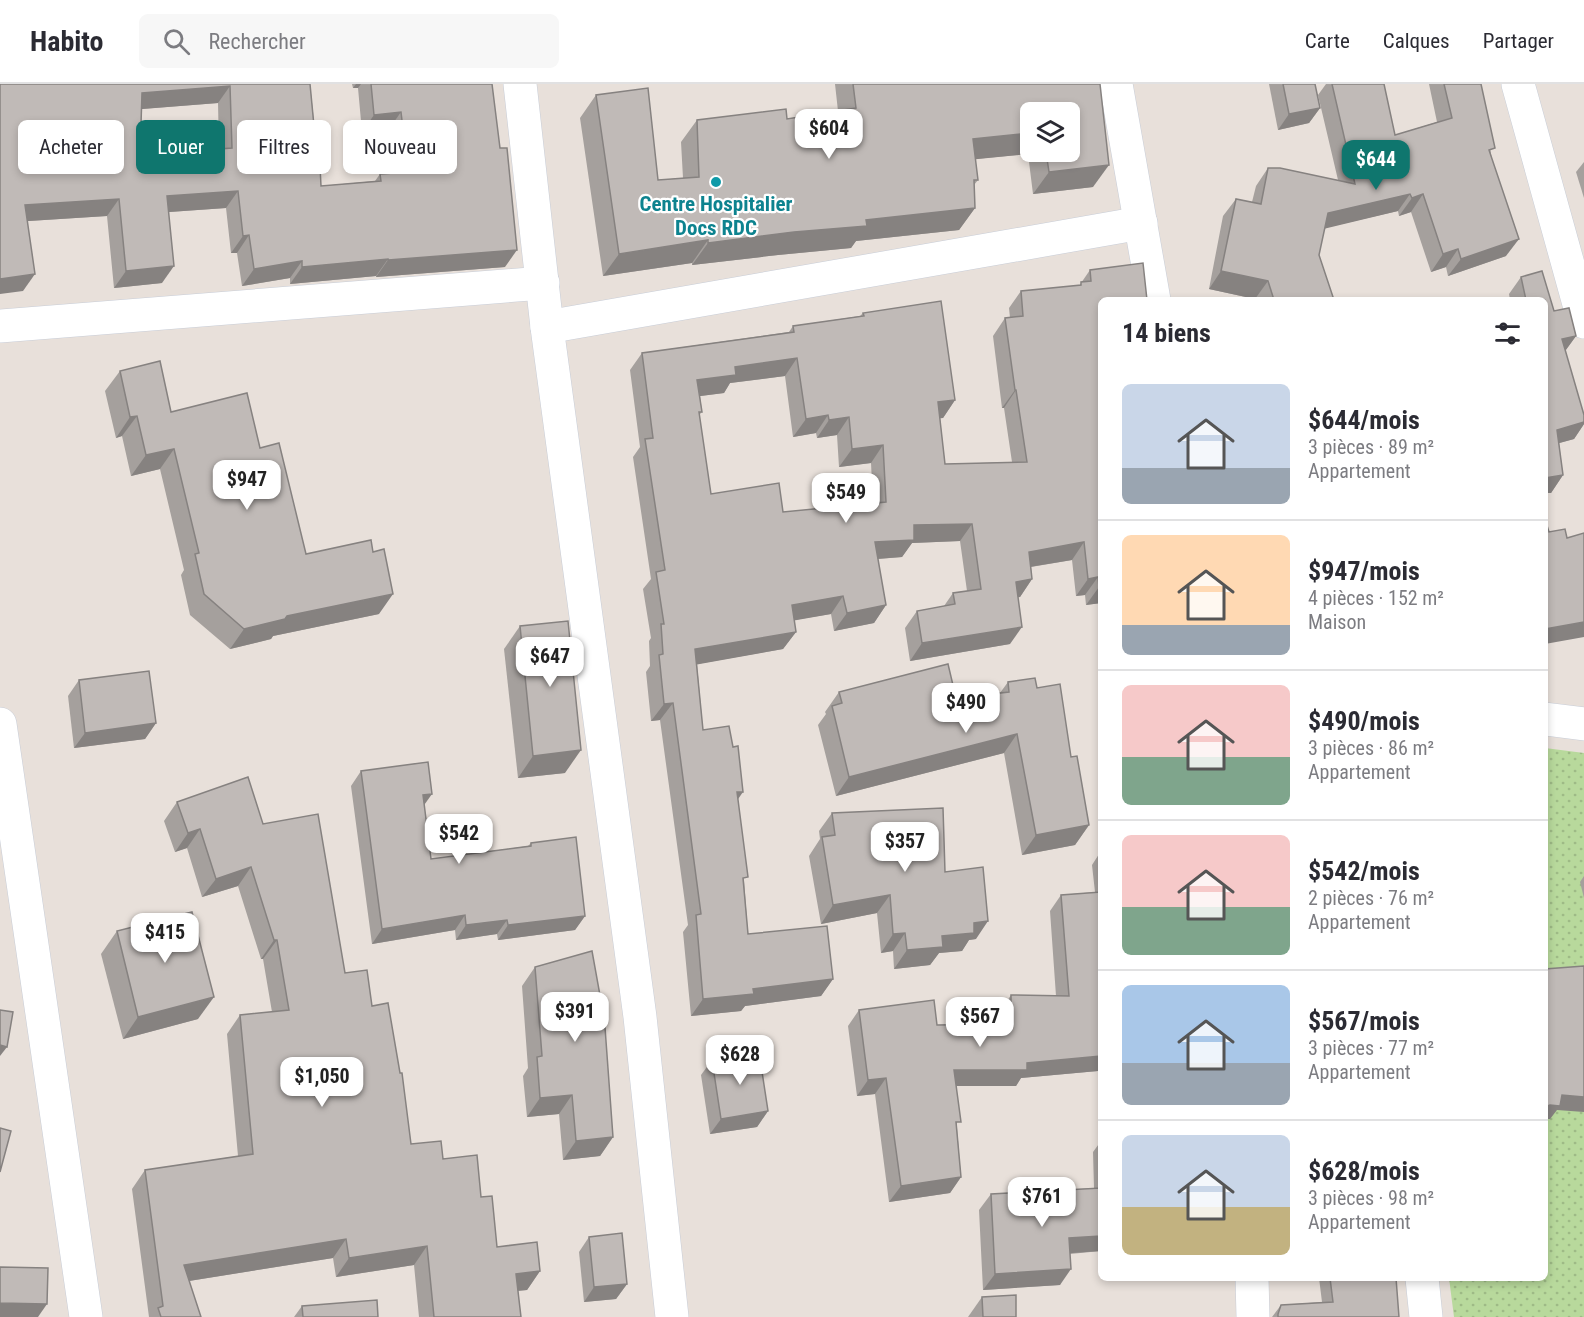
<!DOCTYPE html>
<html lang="fr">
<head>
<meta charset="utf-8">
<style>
  body { margin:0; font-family:"Roboto Condensed",sans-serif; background:#f7f7f7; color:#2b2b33; height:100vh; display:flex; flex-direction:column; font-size:22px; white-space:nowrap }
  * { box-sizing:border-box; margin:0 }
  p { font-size:20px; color:#7c7c81 }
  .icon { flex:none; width:33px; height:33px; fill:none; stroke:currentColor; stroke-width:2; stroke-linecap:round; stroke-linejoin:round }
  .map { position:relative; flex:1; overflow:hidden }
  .panel { position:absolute; left:1098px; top:213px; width:450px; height:984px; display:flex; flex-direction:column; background:#fff; border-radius:9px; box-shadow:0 3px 9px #0003 }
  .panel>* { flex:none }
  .hud { position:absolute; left:18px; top:36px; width:570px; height:54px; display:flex; gap:12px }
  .fabs { position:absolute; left:1020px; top:18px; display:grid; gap:12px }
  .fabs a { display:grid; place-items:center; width:60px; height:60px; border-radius:9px; background:#fff; box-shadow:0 3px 9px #0003; font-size:30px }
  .price { position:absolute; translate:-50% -51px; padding:0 14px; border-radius:12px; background:#fff; color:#222; font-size:20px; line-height:39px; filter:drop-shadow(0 2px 3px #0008) }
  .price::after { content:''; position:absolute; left:50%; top:36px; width:18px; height:14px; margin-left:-9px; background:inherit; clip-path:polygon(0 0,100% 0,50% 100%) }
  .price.on { background:#0f766e; color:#fff }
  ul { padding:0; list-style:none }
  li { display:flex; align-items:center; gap:18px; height:150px; padding:0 24px }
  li+li { border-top:2px solid #e1e1e2 }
  li span { display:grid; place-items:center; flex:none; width:168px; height:120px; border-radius:9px; color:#555 }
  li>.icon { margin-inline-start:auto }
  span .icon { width:72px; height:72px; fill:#fffc; stroke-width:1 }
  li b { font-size:26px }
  h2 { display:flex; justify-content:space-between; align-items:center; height:72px; padding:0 24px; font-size:26px }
  .chip { padding:0 21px; border-radius:9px; background:#fff; box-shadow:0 3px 9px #0003; font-size:21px; line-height:54px }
  .chip.on { background:#0f766e; color:#fff }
  header { display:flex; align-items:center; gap:36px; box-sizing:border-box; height:84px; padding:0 30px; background:#fff; border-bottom:2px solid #e1e1e2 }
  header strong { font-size:28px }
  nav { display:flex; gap:33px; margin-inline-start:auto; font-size:21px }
  .search { width:420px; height:54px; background:#f7f7f7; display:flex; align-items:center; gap:15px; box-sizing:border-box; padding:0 21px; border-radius:9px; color:#7c7c81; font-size:22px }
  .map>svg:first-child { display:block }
  .grass { fill:url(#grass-dots) }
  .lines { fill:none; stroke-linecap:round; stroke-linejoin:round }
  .minor-casing { stroke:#c8cdd7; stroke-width:34 }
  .secondary-casing { stroke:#c8cdd7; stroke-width:34 }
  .minor { stroke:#fff; stroke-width:33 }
  .secondary { stroke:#fff; stroke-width:33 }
  .wall { fill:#a5a09d; fill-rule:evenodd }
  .shaded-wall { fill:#868280 }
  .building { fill:#c0bab7; stroke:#868280; stroke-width:1.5; fill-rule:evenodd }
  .culture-dot { fill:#0f9aa8; stroke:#fff; stroke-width:2 }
  .labels { text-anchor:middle; stroke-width:4.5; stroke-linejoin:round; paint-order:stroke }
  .culture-label { font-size:21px; font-weight:bold; fill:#0d838f; stroke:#fff }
</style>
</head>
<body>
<header>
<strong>Habito</strong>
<div class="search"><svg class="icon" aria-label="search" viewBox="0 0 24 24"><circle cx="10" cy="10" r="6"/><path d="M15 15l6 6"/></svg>Rechercher</div>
<nav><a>Carte</a><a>Calques</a><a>Partager</a></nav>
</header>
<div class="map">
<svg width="1584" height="1233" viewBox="0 0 1584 1233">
  <defs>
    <pattern id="grass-dots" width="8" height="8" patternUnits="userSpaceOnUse" patternTransform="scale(1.5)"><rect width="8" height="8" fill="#b8d99c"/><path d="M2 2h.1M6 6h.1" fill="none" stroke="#9eba86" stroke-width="1.8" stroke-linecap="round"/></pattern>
  </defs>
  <rect width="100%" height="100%" fill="#e8e0da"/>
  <polygon class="grass" points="1545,664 1584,669 1584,1233 1454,1233 1449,1194 1545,1194"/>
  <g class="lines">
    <defs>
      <g id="minor">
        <polyline points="1116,0 1154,216"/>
        <polyline points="1518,0 1584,238"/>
        <polyline points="0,242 543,199"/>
        <polyline points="547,243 1141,139"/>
        <polyline points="1545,635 1584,640"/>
        <polyline points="0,640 86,1233"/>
        <polyline points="1252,1194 1253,1233"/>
        <polyline points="1422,1194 1426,1233"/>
      </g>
      <polyline id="secondary" points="520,0 547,243 640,933 672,1233"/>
    </defs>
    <use href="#minor" class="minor-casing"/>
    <use href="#secondary" class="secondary-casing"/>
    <use href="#minor" class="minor"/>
    <use href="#secondary" class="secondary"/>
  </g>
  <g class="wall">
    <path d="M 0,0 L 310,0 L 321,102 L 375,97 L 380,90 L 394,89 L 389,45 L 362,48 L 358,4 L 353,4 L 352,0 L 492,0 L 505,183 L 376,193 L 376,192 L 290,200 L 290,194 L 242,202 L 237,169 L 231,169 L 226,124 L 169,128 L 162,199 L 114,204 L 107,132 L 28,137 L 23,207 ZM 218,19 L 219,65 L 140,71 L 141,25 Z"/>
    <path d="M 835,0 L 1100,0 L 1093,103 L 1033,110 L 1028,70 L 975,75 L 978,96 L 974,101 L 975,124 L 959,146 L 856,157 L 851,164 L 778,171 L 692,181 L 692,179 L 603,192 L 580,34 L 596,11 L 658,96 L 683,94 L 681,58 L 697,36 L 787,35 L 838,27 ZM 1030,28 L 1070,68 L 1030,68 Z"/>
    <polygon points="1269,0 1315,0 1320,24 1309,39 1278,46"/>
    <polygon points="1326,0 1384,0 1395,51 1437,38 1429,0 1481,0 1491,70 1506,172 1448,192 1446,183 1431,188 1411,128 1399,132 1398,127 1324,144 1319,171 1334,216 1256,216 1255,215 1209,205 1223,132 1236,115 1252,118 1256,102 1268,84 1338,96 1318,11"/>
    <polygon points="1584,78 1584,114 1576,88"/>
    <path d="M 1090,186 L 1101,216 L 1101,519 L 1086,521 L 1085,511 L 1076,512 L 1072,476 L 1031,483 L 1032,495 L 1020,513 L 1018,513 L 1010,560 L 910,577 L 905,544 L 917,527 L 944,522 L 953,509 L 967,507 L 960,457 L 912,459 L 902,473 L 878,475 L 886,521 L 874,539 L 834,547 L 831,530 L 794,536 L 796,548 L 783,565 L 697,580 L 703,646 L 738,715 L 748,850 L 833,895 L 821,912 L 745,922 L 741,927 L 691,932 L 683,848 L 688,841 L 660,636 L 651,637 L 646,588 L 650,582 L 649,557 L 651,554 L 643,505 L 651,495 L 633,373 L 640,363 L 630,286 L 642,269 L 789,248 L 793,242 L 860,232 L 863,229 L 955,316 L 943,334 L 940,334 L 945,380 L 1012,378 L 1004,324 L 1002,324 L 993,252 L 1005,234 L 1010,234 L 1009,224 L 1021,207 L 1079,202 ZM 785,292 L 793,353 L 816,349 L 817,354 L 837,351 L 839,383 L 871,379 L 873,419 L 783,428 L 711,410 L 699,331 L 702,328 L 700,312 L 724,309 L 730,299 Z"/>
    <polygon points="1542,187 1554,227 1569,224 1576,252 1565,267 1584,331 1584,340 1574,355 1559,359 1563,391 1551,409 1545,409 1545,216 1510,216 1509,210 1521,193"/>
    <polygon points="120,287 171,328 260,364 306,470 379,530 273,552 271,555 230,565 190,531 181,491 184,486 160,385 131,392 122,352 116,354 105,307"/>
    <polygon points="520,542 565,689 518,694 504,565"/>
    <polygon points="79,596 156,639 145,655 74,664 68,612"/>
    <polygon points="1008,598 1037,604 1071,673 1089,741 1075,761 1022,771 1004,669 836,712 818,641 826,630 825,628 839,608 956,614 1000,609"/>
    <polygon points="361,687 424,721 431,775 528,762 531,759 585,832 575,846 498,856 497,850 456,856 455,846 372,860 351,702"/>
    <polygon points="177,718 263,740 345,889 372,922 411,1060 443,1075 481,1113 497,1163 540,1187 527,1206 518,1207 521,1233 419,1233 414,1181 336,1193 333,1174 189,1197 201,1233 149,1233 132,1105 145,1086 238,1072 227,950 240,931 272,928 263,875 261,875 238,802 202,813 187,764 175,768 164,737"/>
    <polygon points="832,729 945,788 976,855 969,856 962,867 939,869 930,881 894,885 893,867 881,869 877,829 821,840 809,772 820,755 819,747"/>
    <polygon points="1101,767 1101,995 1098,995 1098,987 1021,994 1016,1002 956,1002 957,1044 961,1093 950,1109 889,1118 875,1010 857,1012 848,942 859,926 937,941 1000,940 1000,928 1011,911 1056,912 1050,827 1061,811 1095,808 1092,781"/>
    <polygon points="1584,792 1584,814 1580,798"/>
    <polygon points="117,847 198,935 123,955 101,870"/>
    <polygon points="535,883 601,917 613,1053 600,1072 563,1076 559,1030 527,1033 523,992 528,984 522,902"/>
    <polygon points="712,976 768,1027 757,1043 710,1050 701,991"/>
    <polygon points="1101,1057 1101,1167 1070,1170 1060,1201 983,1206 979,1126 991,1110 1094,1104 1093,1068"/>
    <polygon points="589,1153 627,1200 616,1215 584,1218 579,1168"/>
    <polygon points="1319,1194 1396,1194 1399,1233 1272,1233 1281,1221 1322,1218"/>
    <polygon points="982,1213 1016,1233 968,1233"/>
    <polygon points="302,1222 378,1233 294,1233"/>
  </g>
  <g class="shaded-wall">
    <polygon points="356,0 361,0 358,4 353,4"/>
    <polygon points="230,2 218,19 130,26 142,9"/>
    <polygon points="1320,24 1309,39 1278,46 1289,30"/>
    <polygon points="401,28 389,45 362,48 374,31"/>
    <polygon points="1030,49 1030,66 1028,70 958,77 973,55"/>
    <polygon points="1109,81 1093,103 1033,110 1049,88"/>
    <polygon points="238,107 226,124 155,129 167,112"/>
    <polygon points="1410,110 1398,127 1315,147 1328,129"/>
    <polygon points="1423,110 1411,128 1399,132 1412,114"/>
    <polygon points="119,115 107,132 13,138 25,121"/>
    <polygon points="975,124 959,146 856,157 851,164 778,171 692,181 708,159 866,136"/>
    <polygon points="249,151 237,169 231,169 243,152"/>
    <polygon points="1519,155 1506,172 1448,192 1461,175"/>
    <polygon points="708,156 692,179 603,192 619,170"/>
    <polygon points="1458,165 1446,183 1431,188 1443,170"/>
    <polygon points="517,166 505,183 376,193 388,176"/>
    <polygon points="388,175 376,192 290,200 302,183"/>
    <polygon points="302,177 290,194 242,202 254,185"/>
    <polygon points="174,182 162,199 114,204 126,187"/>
    <polygon points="1221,187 1268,197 1255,215 1209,205"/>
    <polygon points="35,190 23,207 0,210 0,195"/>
    <polygon points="1576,252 1563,270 1562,255"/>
    <polygon points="797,274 785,292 730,299 724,309 685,314 697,296 735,283"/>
    <polygon points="1015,306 1016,306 1004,324 1002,324"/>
    <polygon points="955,316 943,334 926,336 938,318"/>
    <polygon points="828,331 816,349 793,353 806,335"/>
    <polygon points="137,332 122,352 116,354 130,333"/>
    <polygon points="849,333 837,351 817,354 829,336"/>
    <polygon points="1584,338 1584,340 1574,355 1545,363 1557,346"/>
    <polygon points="883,361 871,379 839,383 852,365"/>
    <polygon points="174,365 160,385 131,392 146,371"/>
    <polygon points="1563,391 1551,409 1545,409 1545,394"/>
    <polygon points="972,440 960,457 912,459 902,473 863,476 875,458 914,441"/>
    <polygon points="1084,458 1072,476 1017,485 1029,468"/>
    <polygon points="1098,493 1085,511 1076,512 1088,495"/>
    <polygon points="1032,495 1020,513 1003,516 1016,498"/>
    <polygon points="1099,503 1101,503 1101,519 1086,521"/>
    <polygon points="393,510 379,530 273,552 271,555 230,565 244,545 287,532"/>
    <polygon points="843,512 831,530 780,539 792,521"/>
    <polygon points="886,521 874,539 834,547 847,529"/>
    <polygon points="1584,538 1584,553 1545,560 1545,545"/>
    <polygon points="1022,543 1010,560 910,577 922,559"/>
    <polygon points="796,548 783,565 683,583 695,565"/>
    <polygon points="673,619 660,636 651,637 664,620"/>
    <polygon points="156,639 145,655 74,664 85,649"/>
    <polygon points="1017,650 1004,669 836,712 849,693"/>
    <polygon points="581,666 565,689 518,694 533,672"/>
    <polygon points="737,708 743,708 731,725"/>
    <polygon points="432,710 422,724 423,711"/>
    <polygon points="1089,741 1075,761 1022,771 1036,751"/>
    <polygon points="200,745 187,764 175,768 188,749"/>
    <polygon points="251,783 238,802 202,813 216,795"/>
    <polygon points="890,811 877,829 821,840 833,821"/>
    <polygon points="465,831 455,846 372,860 382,845"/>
    <polygon points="585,832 575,846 498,856 508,841"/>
    <polygon points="507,836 497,850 456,856 466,841"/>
    <polygon points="988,837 976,855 969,856 962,867 939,869 930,881 894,885 907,866 974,839"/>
    <polygon points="905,849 893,867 881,869 893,850"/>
    <polygon points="274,856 277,856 263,875 261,875"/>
    <polygon points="833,895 821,912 745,922 741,927 691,932 703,915 753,905"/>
    <polygon points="214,913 198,935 123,955 138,933"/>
    <polygon points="0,961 7,963 0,972"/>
    <polygon points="1101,972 1101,983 1098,987 1021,994 1016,1002 943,1002 954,986"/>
    <polygon points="886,994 875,1010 857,1012 868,996"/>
    <polygon points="572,1011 559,1030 527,1033 540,1014"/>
    <polygon points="1562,1011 1584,1013 1584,1028 1557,1026 1550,1035 1545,1035 1545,1023"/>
    <polygon points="768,1027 757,1043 710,1050 721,1035"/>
    <polygon points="613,1053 600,1072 563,1076 576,1057"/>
    <polygon points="961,1093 950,1109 889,1118 901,1102"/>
    <polygon points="1101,1152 1101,1167 1058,1170 1069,1154"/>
    <polygon points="346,1155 333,1174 170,1200 184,1181"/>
    <polygon points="427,1162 414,1181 336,1193 349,1174"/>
    <polygon points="1071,1185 1060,1201 983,1206 995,1190"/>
    <polygon points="540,1187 527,1206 503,1208 516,1190"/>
    <polygon points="627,1200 616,1215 584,1218 594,1203"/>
    <polygon points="0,1219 47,1220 38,1233 0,1233"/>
  </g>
  <g class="building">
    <path d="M 0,0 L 310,0 L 314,42 L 318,42 L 321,102 L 381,97 L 380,90 L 408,88 L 401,28 L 374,31 L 371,0 L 492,0 L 500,64 L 507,64 L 517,166 L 388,176 L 388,175 L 302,183 L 302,177 L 254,185 L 249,151 L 243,152 L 238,107 L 167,112 L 174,182 L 126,187 L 119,115 L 25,121 L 35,190 L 0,195 ZM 230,2 L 232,64 L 140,71 L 142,9 Z"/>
    <polygon points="853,0 1100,0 1109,81 1049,88 1046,68 1070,68 1070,28 1030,28 1030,49 973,55 978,96 974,96 975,124 866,136 867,142 794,148 708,159 708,156 619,170 596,11 648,4 658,96 699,93 697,36 786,25 787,35 856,24"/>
    <polygon points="1283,0 1315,0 1320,24 1289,30"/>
    <polygon points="1332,0 1384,0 1395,51 1452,34 1444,0 1481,0 1495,64 1489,66 1519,155 1461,175 1458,165 1443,170 1423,110 1412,114 1410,110 1328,129 1319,171 1334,216 1274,216 1268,197 1221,187 1236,115 1261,120 1268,84 1280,84 1355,100"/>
    <path d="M 1143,179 L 1147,216 L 1101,216 L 1101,503 L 1099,503 L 1098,493 L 1088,495 L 1084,458 L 1029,468 L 1032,495 L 1016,498 L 1022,543 L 922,559 L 917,527 L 955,520 L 953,509 L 981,505 L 972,440 L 914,441 L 914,456 L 875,458 L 886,521 L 847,529 L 843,512 L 792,521 L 796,548 L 695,565 L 703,646 L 729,642 L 733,663 L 738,662 L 743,708 L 737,708 L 748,793 L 743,794 L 748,850 L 827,842 L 833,895 L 753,905 L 754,910 L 703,915 L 696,831 L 701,830 L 673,619 L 664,620 L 659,571 L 663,570 L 661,540 L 664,540 L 656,488 L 665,486 L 645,355 L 653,354 L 642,269 L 794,248 L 793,242 L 864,232 L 863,229 L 941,217 L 955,316 L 938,318 L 945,380 L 1027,378 L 1016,306 L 1015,306 L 1005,234 L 1023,232 L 1021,207 L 1081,201 L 1081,198 L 1091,197 L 1090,186 ZM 797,274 L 806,335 L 828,331 L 829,336 L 849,333 L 852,365 L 883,361 L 886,418 L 783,428 L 779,399 L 711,410 L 699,328 L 702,328 L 697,296 L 736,291 L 735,283 Z"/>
    <polygon points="1542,187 1554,227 1569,224 1576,252 1562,255 1584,331 1584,338 1557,346 1563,391 1545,394 1545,216 1526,216 1521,193"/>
    <polygon points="160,277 171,328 247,309 260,364 279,359 306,470 371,456 373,468 384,465 393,510 287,532 285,535 244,545 204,510 195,470 199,469 174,365 146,371 137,332 130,333 120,287"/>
    <polygon points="1545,435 1549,448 1565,445 1567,454 1584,449 1584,538 1545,545"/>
    <polygon points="568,537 581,666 533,672 520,542"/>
    <polygon points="948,580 956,614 1009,608 1008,598 1035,594 1037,604 1060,600 1071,673 1077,672 1089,741 1036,751 1017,650 849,693 832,622 842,619 839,608"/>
    <polygon points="149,587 156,639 85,649 79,596"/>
    <polygon points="428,678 432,710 423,711 431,775 531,762 531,759 576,753 585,832 508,841 507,836 466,841 465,831 382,845 361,687"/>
    <polygon points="248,693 263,740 318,730 345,889 367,886 372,922 388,919 400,989 402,989 411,1060 441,1057 443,1075 477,1071 481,1113 492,1112 497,1163 537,1158 540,1187 516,1190 521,1233 434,1233 427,1162 349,1174 346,1155 184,1181 201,1233 161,1233 158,1224 163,1222 145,1086 253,1070 240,931 289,926 277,856 274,856 251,783 216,795 200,745 188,749 177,718"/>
    <polygon points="943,724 945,788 983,783 988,837 974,839 974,849 942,852 943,863 907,866 905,849 893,850 890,811 833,821 822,753 835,751 832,729"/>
    <polygon points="1101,808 1101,972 1027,979 1027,986 954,986 961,1038 956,1038 961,1093 901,1102 886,994 868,996 859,926 934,916 937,941 1011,940 1011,911 1069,912 1061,811"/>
    <polygon points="192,828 214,913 138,933 117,847"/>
    <polygon points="592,867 601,917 603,916 613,1053 576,1057 572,1011 540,1014 537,973 542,972 535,883"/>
    <polygon points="1584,882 1584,1013 1562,1011 1560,1022 1550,1021 1545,1023 1545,885"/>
    <polygon points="0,926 13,928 7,963 0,961"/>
    <polygon points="759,968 768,1027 721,1035 712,976"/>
    <polygon points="0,1044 11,1047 0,1088"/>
    <polygon points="1101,1104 1101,1152 1069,1154 1071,1185 995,1190 991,1110"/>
    <polygon points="622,1149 627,1200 594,1203 589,1153"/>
    <polygon points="0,1183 48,1184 47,1220 0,1219"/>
    <polygon points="1330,1194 1396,1194 1399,1233 1278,1233 1278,1230 1281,1221 1333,1218"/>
    <polygon points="1016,1211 1016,1233 983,1233 982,1213"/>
    <polygon points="377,1216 378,1233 303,1233 302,1222"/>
  </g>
  <circle class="culture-dot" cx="716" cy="98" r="6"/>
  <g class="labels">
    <g class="culture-label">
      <text x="716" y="127">Centre Hospitalier<tspan x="716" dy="24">Docs RDC</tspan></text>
    </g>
  </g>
</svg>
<div class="fabs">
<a><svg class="icon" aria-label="layers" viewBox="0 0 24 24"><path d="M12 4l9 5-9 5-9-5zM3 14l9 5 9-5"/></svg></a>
</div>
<b class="price" style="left:829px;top:76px">$604</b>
<b class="price on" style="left:1376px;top:107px">$644</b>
<b class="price" style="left:247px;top:427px">$947</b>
<b class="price" style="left:846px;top:440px">$549</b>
<b class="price" style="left:550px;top:604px">$647</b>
<b class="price" style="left:966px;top:650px">$490</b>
<b class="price" style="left:459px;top:781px">$542</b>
<b class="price" style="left:905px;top:789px">$357</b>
<b class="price" style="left:165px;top:880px">$415</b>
<b class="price" style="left:575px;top:959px">$391</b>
<b class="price" style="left:980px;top:964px">$567</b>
<b class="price" style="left:740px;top:1002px">$628</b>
<b class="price" style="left:322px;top:1024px">$1,050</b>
<b class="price" style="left:1042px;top:1144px">$761</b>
<div class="hud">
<a class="chip">Acheter</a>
<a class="chip on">Louer</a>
<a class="chip">Filtres</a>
<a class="chip">Nouveau</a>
</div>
<section class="panel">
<h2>14 biens<svg class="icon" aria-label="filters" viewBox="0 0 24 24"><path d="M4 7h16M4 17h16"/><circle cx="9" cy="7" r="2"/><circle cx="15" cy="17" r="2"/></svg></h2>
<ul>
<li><span style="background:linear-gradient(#c9d6e8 70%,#9aa5b1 0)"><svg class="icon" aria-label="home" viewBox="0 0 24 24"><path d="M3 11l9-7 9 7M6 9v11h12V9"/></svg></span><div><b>$644/mois</b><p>3 pièces · 89 m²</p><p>Appartement</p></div></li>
<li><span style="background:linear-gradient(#ffd9b3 75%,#9aa5b1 0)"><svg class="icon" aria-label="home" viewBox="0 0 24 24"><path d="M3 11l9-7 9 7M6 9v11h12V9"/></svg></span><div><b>$947/mois</b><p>4 pièces · 152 m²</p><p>Maison</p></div></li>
<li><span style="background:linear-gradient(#f6c9c9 60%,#7fa58c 0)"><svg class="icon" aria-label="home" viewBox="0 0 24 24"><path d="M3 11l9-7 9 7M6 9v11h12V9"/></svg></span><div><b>$490/mois</b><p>3 pièces · 86 m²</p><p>Appartement</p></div></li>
<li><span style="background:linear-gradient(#f6c9c9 60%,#7fa58c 0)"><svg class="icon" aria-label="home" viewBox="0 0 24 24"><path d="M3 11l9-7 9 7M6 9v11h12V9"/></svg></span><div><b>$542/mois</b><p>2 pièces · 76 m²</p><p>Appartement</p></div></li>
<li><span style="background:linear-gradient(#a9c7e8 65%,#9aa5b1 0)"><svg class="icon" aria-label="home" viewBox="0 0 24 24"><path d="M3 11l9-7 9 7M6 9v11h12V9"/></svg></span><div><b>$567/mois</b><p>3 pièces · 77 m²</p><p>Appartement</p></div></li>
<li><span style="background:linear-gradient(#c9d6e8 60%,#c2b280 0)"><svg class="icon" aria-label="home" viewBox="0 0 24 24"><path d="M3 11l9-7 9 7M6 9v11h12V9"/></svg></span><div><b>$628/mois</b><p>3 pièces · 98 m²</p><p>Appartement</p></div></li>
</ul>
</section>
</div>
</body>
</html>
